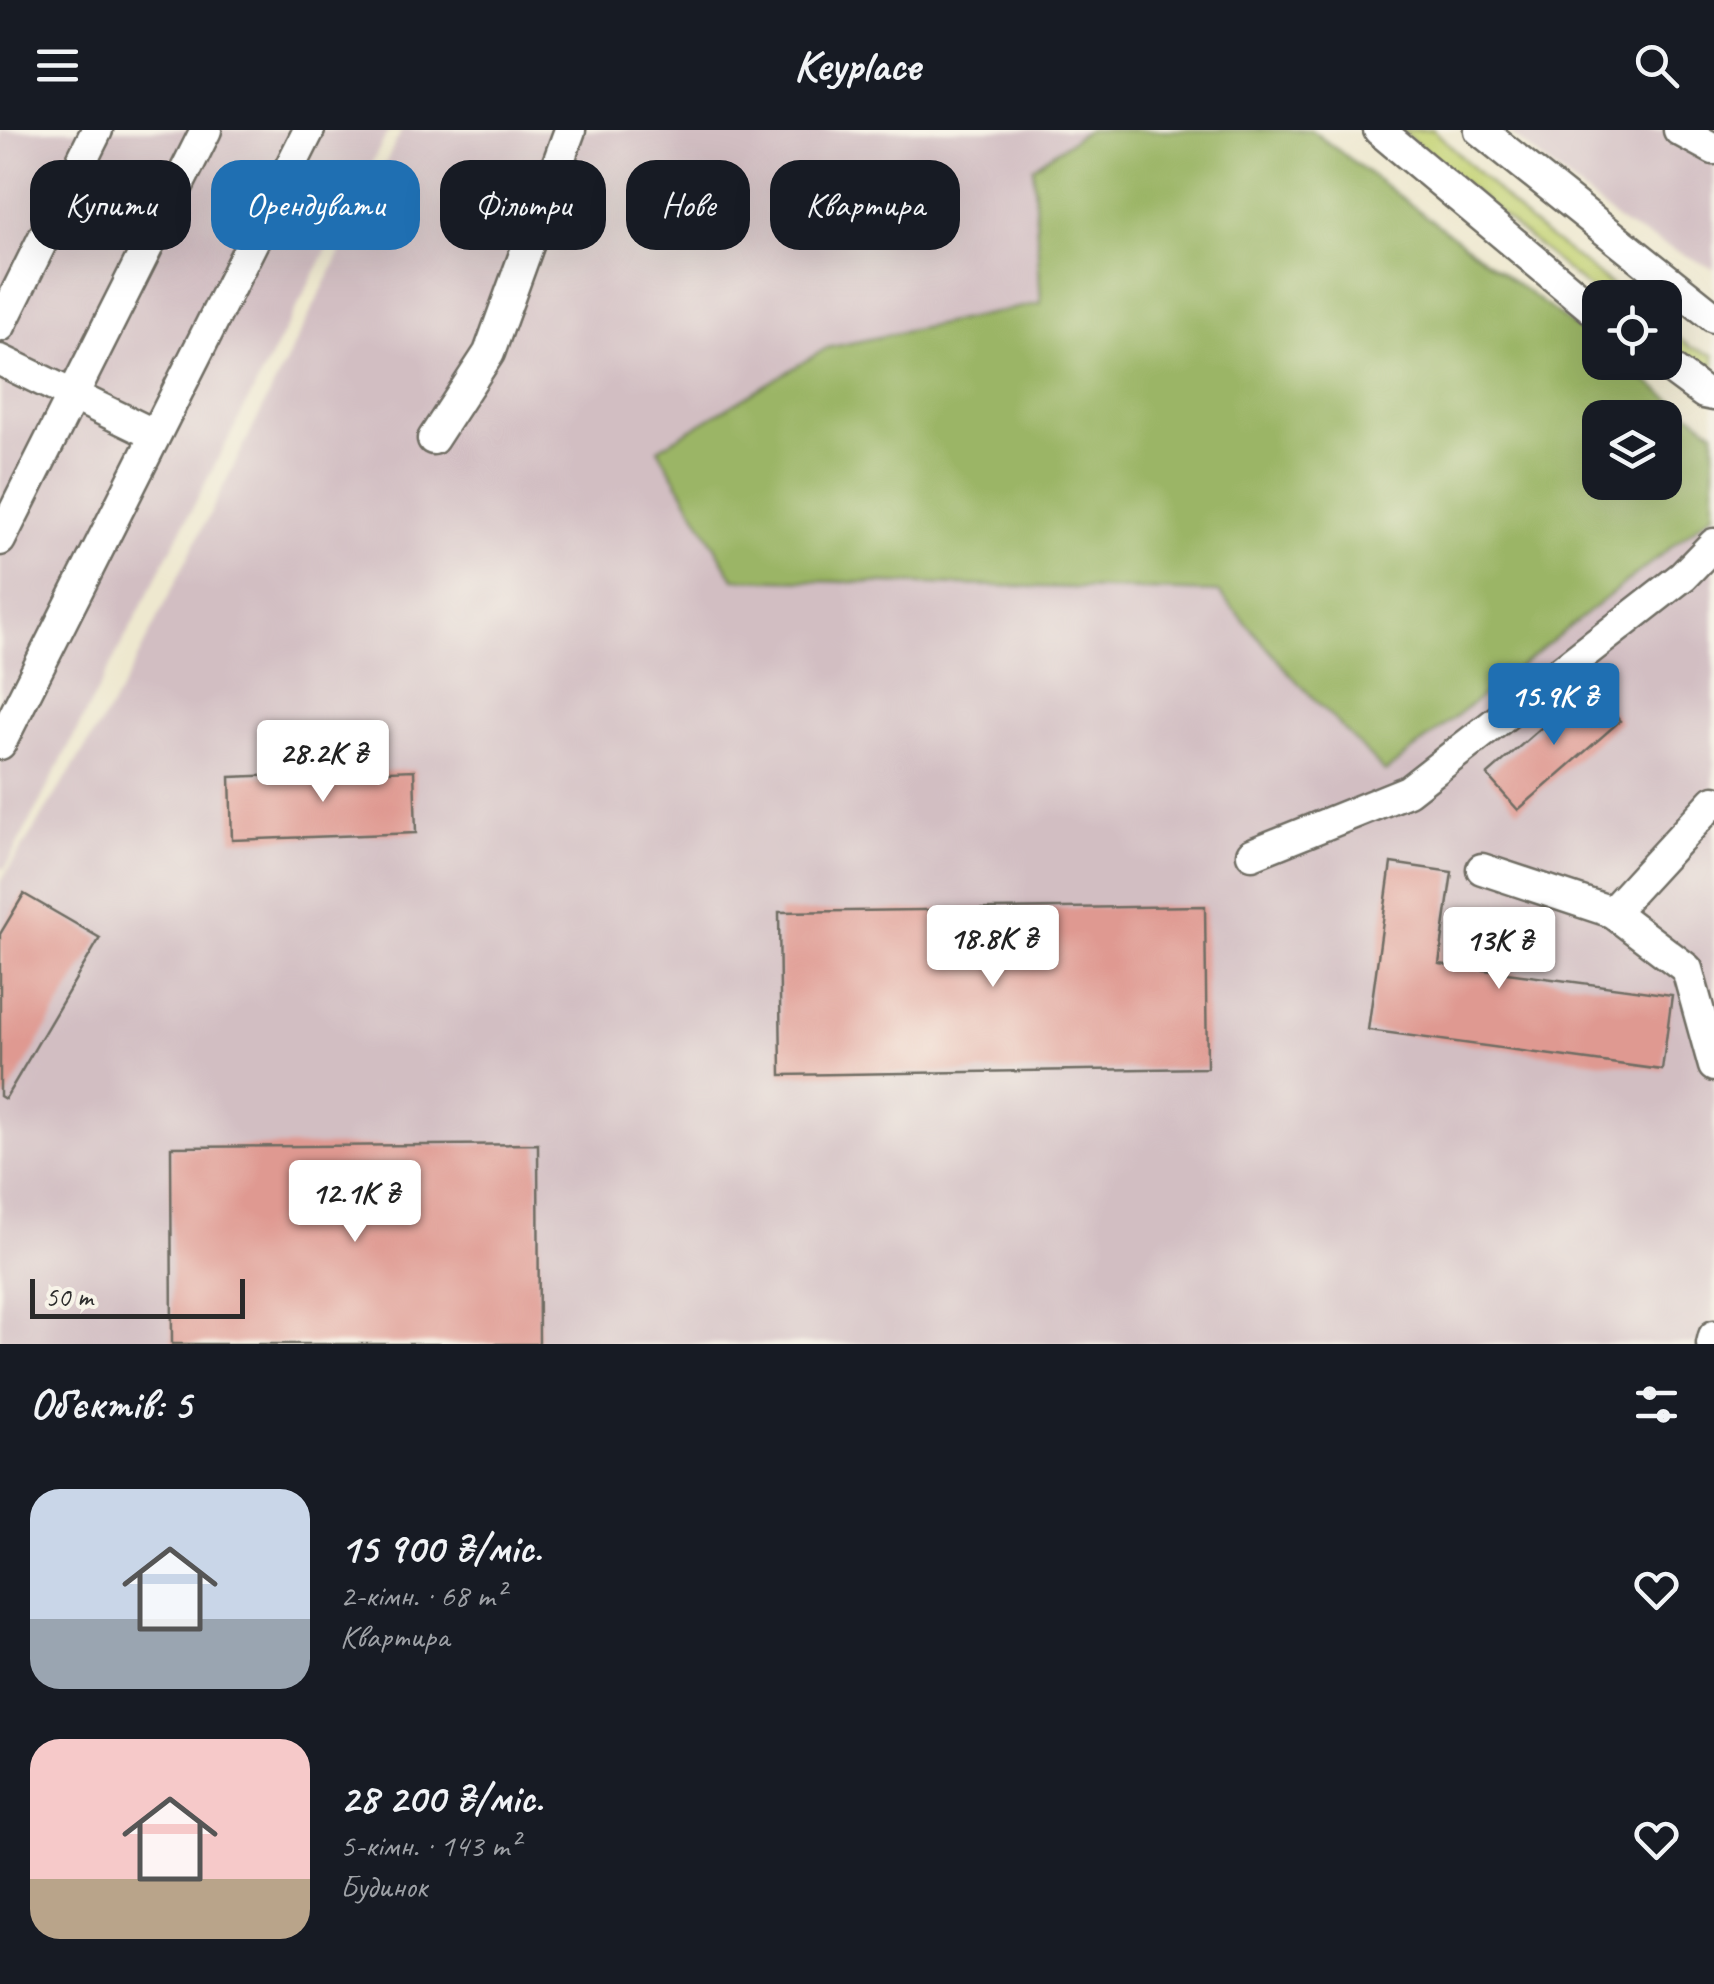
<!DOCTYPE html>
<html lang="uk">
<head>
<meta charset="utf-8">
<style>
  body { margin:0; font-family:Caveat,sans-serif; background:#20242c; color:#f1f3f6; height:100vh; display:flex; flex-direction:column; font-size:38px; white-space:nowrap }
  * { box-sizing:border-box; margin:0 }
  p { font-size:32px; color:#9ea1a6 }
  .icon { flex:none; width:55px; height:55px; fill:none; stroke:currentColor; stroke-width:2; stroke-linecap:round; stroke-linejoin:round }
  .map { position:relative; height:1214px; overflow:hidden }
  .side { display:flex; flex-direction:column; background:#171b24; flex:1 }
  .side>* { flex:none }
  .guide { position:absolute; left:30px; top:30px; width:1000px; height:90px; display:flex; gap:20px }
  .buttons { position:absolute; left:1582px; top:150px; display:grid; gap:20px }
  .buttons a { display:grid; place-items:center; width:100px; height:100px; border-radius:20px; background:#171b24; box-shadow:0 10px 40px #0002; font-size:50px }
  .scale { position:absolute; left:30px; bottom:25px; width:215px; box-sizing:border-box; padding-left:10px; border:5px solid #2b2b2b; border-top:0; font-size:28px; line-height:35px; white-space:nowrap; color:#2b2b2b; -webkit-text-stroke:8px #f7f3e8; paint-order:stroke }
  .price { position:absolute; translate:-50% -85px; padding:0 22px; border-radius:10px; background:#fff; color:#222; font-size:32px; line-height:65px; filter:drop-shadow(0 2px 5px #0008) }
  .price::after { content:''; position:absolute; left:50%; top:60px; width:30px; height:22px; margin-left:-15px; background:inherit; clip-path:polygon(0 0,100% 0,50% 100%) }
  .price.active { background:#1f6fb2; color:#fff }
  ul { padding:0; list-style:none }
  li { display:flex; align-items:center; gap:30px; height:250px; padding:0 30px }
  li span { display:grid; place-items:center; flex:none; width:280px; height:200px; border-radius:30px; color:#555 }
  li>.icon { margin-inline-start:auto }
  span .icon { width:120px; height:120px; fill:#fffc; stroke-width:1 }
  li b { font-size:42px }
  h2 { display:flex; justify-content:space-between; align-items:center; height:120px; padding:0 30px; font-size:42px }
  .chip { padding:0 35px; border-radius:30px; background:#171b24; box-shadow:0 10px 40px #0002; font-size:35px; line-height:90px }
  .chip.active { background:#1f6fb2; color:#fff }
  header { display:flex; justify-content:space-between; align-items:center; height:130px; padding:0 30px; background:#171b24; font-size:45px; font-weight:800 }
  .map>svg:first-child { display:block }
  .industrial { fill:#d2bec2; fill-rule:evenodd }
  .green { fill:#c4d375; stroke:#787f50; stroke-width:2.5 }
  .forest { fill:#9bb566; stroke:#637048; stroke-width:2.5; fill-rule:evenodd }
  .building { fill:#df9991 }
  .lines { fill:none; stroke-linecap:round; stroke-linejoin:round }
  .minor-casing { stroke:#6f6d64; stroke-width:35 }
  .minor { stroke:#fff; stroke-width:30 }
</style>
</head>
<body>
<header><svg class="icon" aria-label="menu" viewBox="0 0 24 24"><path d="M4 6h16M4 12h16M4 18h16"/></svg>Keyplace<svg class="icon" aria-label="search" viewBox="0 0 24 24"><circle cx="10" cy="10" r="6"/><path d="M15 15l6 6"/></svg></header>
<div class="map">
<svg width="1714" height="1214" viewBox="0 0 1714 1214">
  <rect width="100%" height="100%" fill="#f7f3e8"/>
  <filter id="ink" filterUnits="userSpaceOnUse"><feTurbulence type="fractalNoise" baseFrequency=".01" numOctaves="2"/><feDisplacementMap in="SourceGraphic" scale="20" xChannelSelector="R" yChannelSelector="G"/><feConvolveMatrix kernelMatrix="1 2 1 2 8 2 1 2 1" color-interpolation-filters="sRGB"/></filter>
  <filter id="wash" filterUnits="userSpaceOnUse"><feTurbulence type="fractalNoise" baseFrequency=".0048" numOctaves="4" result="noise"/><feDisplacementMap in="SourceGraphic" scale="40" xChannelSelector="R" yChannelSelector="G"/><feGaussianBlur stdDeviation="2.25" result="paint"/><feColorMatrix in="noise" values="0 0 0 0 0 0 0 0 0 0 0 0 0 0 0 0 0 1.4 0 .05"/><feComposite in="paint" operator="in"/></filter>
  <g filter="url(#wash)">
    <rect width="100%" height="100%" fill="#eee8cf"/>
    <g class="industrial">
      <polygon points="0,0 389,0 5,739 0,737"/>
      <path d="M 402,0 L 1200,0 L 1696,301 L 1714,298 L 1714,1214 L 0,1214 L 0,753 L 120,563 ZM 1600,288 L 1665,288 L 1665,352 L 1600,352 Z"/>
      <polygon points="1506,0 1714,0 1714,139 1625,96"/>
    </g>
    <g class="green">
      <polygon points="1400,0 1434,0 1529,92 1627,167 1600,168"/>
      <polygon points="1665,197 1690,217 1714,225 1714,249 1665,218"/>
    </g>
    <path class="forest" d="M 1087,0 L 1311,0 L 1600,216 L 1600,232 L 1622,233 L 1714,301 L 1714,383 L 1385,642 L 1291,545 L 1219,462 L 734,449 L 658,319 L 827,218 L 1041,173 L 1033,37 ZM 1600,288 L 1665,288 L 1665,352 L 1600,352 Z"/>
    <g id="blocks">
      <g class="building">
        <polygon points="1589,556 1620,591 1518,680 1487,645"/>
        <polygon points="414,640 416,703 232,710 230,647"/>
        <polygon points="1391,733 1452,742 1439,834 1672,865 1662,940 1368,900"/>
        <polygon points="24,764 100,808 5,969 0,966 0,804"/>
        <polygon points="1205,776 1207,938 781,945 779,782"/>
        <polygon points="538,1014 539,1214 172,1214 171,1017"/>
      </g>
    </g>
  </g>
  <g filter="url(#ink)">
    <use href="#blocks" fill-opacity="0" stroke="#6f6d64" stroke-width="2.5"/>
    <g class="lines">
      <defs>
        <g id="minor">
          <polyline points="1379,0 1600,185"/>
          <polyline points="1480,0 1714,187"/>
          <polyline points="1679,0 1714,19"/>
          <polyline points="0,196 97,0"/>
          <polyline points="0,230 155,305"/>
          <polyline points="1662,232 1704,263 1714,265"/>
          <polyline points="433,309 489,223 570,0"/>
          <polyline points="0,410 206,0"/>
          <polyline points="0,614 309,0"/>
          <polyline points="1252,724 1408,661 1683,446 1714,414"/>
          <polyline points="1482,739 1612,782 1714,671"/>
          <polyline points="1612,782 1687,839 1714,936"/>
          <polyline points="1712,1214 1714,1206"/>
        </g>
      </defs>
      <use href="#minor" class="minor-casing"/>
      <use href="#minor" class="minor"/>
    </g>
  </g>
</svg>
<div class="buttons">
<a><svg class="icon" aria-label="locate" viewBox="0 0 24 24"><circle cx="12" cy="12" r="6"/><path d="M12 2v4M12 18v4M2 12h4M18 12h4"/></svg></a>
<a><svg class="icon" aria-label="layers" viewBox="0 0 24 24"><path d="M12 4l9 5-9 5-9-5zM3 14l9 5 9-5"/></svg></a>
</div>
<div class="scale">50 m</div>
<b class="price active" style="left:1554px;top:618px">15.9K ₴</b>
<b class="price" style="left:323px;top:675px">28.2K ₴</b>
<b class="price" style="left:993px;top:860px">18.8K ₴</b>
<b class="price" style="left:1499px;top:862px">13K ₴</b>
<b class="price" style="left:355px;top:1115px">12.1K ₴</b>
<div class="guide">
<a class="chip">Купити</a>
<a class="chip active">Орендувати</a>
<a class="chip">Фільтри</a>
<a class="chip">Нове</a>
<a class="chip">Квартира</a>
</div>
</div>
<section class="side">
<h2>Об’єктів: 5<svg class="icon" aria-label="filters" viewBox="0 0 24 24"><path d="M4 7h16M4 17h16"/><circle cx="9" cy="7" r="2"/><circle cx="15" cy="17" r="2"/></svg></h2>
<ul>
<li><span style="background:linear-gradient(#c9d6e8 65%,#9aa5b1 0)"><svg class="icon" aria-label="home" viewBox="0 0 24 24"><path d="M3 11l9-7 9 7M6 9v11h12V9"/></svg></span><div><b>15 900 ₴/міс.</b><p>2-кімн. · 68 m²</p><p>Квартира</p></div><svg class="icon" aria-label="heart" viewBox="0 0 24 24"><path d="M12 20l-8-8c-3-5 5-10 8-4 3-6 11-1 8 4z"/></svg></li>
<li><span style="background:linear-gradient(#f6c9c9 70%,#b9a48a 0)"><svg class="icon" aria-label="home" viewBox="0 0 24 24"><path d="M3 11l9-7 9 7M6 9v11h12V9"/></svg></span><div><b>28 200 ₴/міс.</b><p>5-кімн. · 143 m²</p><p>Будинок</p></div><svg class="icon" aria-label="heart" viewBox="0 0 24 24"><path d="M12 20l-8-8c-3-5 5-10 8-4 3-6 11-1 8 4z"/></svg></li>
</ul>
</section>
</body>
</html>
